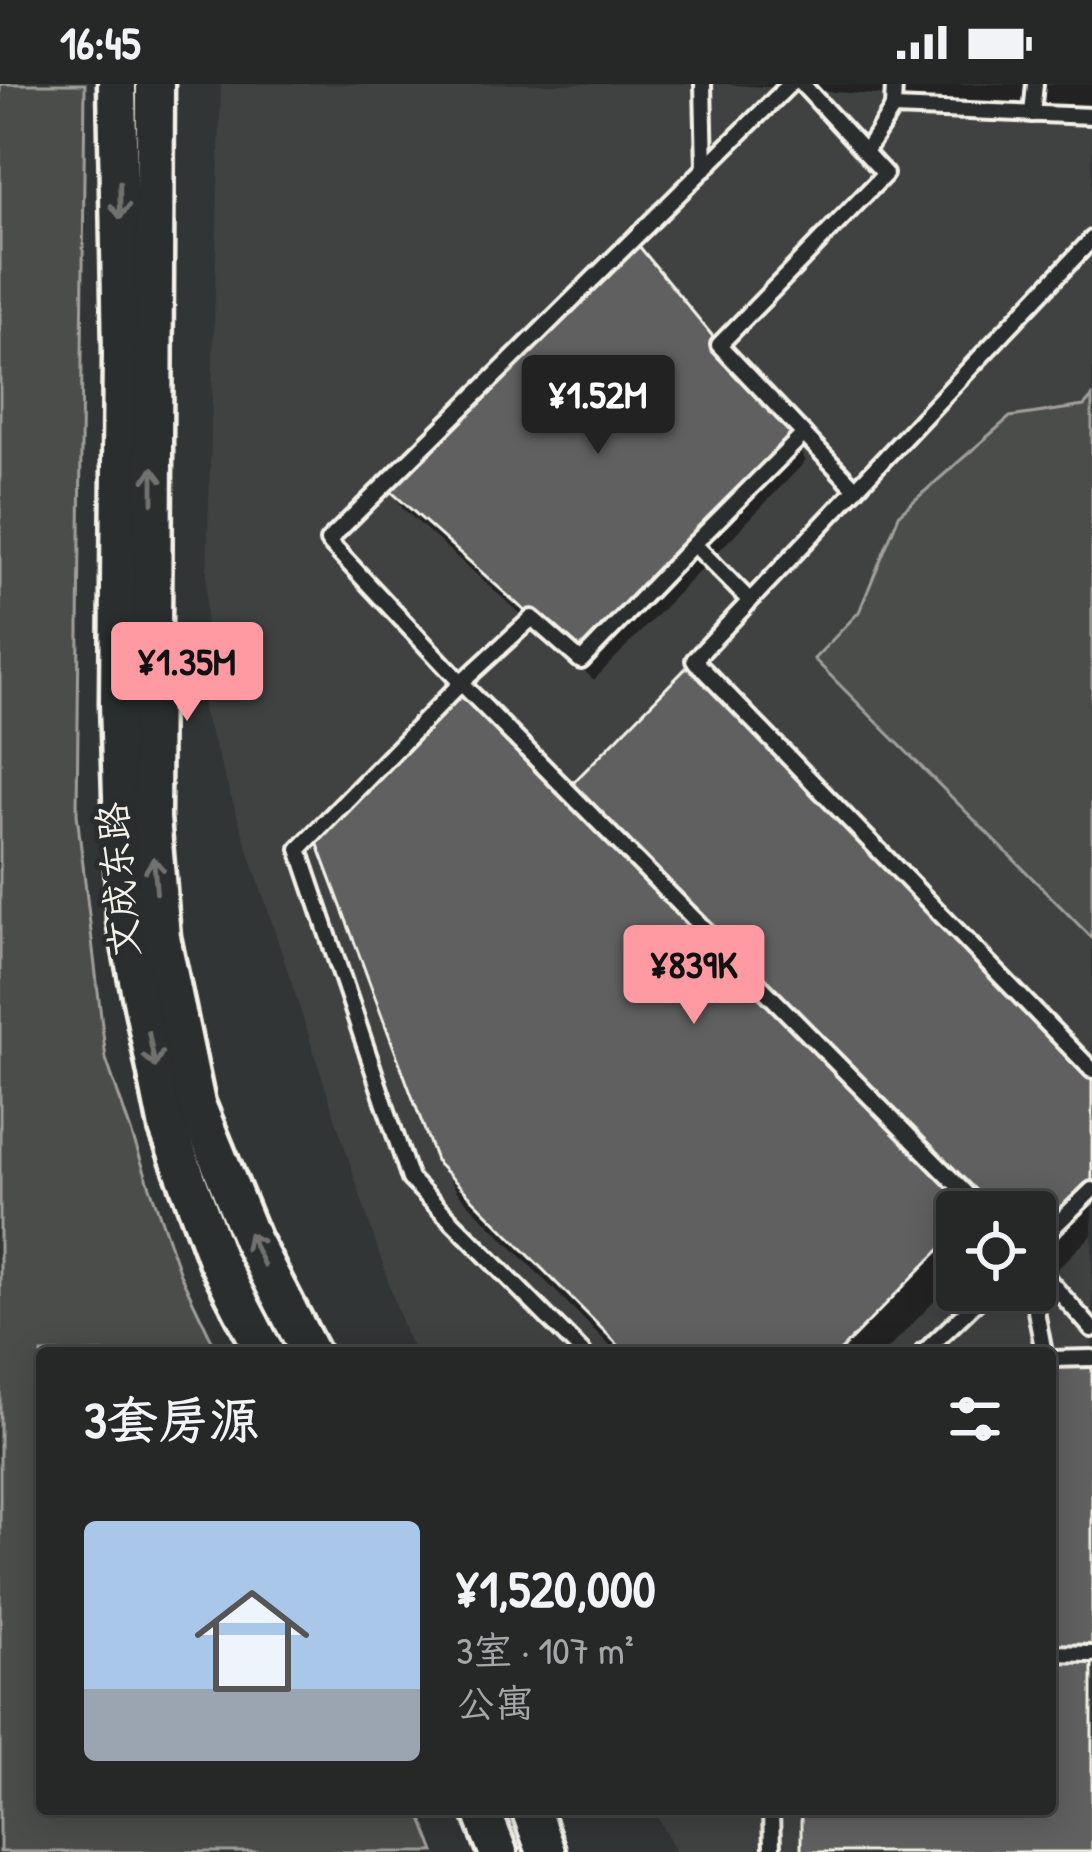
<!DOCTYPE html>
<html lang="zh">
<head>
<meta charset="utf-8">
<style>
  body { margin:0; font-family:"Patrick Hand","LXGW WenKai TC",sans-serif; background:#2e3030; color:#f1f3f6; height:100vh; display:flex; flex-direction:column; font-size:45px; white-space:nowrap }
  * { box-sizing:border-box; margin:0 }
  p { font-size:39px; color:#a4a6a8 }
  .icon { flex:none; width:66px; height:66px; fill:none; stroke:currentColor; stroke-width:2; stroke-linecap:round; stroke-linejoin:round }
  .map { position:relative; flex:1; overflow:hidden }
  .panel { position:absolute; left:36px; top:1263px; width:1020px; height:468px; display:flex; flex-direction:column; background:#262828; border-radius:12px; box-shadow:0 6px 30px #0003,0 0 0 3px #424445 }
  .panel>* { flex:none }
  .tools { position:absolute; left:936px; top:1107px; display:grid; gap:24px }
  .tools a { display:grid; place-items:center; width:120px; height:120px; border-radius:12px; background:#262828; box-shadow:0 6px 30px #0003,0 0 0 3px #424445; font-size:60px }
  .price { position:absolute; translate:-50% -102px; padding:0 27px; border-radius:12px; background:#ff9aa2; color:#111; font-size:39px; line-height:78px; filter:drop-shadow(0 3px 6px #0008) }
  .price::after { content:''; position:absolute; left:50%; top:72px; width:36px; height:27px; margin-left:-18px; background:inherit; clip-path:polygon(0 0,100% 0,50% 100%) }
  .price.selected { background:#222; color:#fff }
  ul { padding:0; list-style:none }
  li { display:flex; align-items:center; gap:36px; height:300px; padding:0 48px }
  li+li { border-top:3px solid #424445 }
  li span { display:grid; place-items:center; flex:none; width:336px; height:240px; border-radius:12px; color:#555 }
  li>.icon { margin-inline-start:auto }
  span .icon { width:144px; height:144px; fill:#fffc; stroke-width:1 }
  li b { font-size:51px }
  h2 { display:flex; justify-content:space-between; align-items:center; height:144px; padding:0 48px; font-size:51px }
  .status { display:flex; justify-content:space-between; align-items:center; height:84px; padding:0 60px; background:#262828; direction:ltr }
  .status svg { height:33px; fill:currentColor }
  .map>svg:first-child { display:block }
  .built { fill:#404242; fill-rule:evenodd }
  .green { fill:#4b4d4c; stroke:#a09f9a; stroke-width:3 }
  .shadow { fill:#0007 }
  .building { fill:#5f605f; stroke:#f4f1e8; stroke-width:3 }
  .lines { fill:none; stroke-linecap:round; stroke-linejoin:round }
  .service-casing { stroke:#f4f1e8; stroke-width:22 }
  .tertiary-casing { stroke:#f4f1e8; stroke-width:45 }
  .service { stroke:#2a2d2e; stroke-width:14 }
  .tertiary { stroke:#2a2d2e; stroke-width:36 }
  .oneway { stroke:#71726f }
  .labels { text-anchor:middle; stroke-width:10; stroke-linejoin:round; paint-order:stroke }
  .street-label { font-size:39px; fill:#f4f1e8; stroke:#2a2d2e }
</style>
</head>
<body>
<div class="status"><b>16:45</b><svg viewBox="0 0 49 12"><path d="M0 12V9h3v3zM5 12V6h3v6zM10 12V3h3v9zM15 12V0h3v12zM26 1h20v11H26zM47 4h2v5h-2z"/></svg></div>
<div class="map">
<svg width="1092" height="1768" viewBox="0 0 1092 1768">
  <rect width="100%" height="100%" fill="#323535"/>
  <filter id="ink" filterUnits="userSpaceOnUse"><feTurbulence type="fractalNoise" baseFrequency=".00833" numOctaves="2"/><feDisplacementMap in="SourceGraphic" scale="24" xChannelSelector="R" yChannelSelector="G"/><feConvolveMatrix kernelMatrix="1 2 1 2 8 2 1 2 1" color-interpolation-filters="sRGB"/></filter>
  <g filter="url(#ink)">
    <path class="built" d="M 221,0 L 1092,0 L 1092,1768 L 676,1768 L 654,1725 L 1050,1725 L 1050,1269 L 415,1269 L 405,1249 L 203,626 ZM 957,1128 L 1035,1128 L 1035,1206 L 957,1206 Z"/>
    <g class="green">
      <polygon points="0,0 85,0 77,730 106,975 180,1190 218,1269 42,1269 42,1725 418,1725 435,1768 0,1768"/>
      <polygon points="1092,313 1092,854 814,575 859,528 900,429 1010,333 1084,322"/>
    </g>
    <g class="shadow">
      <polygon points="724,0 1092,0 1092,27"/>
      <polygon points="794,356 806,377 594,596 402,424 390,403"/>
      <polygon points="566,710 1092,991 1092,1151 1044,1198 1035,1189 1035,1128 957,1128 957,1194 884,1269 617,1269 458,1109 440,1078"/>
    </g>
    <g class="building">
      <polygon points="639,162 796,354 581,577 386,403"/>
      <polygon points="694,576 1092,986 1092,1106 1035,1161 1035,1128 957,1128 957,1148 838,1269 626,1269 437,1079 314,750 461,599 566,706"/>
      <polygon points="1092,1270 1092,1768 801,1768 801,1725 1050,1725 1050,1271"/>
    </g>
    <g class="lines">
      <defs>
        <g id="service">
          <polyline points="703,0 705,85"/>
          <polyline points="802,0 885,90 719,261 856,405"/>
          <polyline points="893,24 894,0"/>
          <polyline points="1032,30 1035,0"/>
          <polyline points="865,68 893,24 1092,32"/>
          <polyline points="1092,155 694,576 1092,986"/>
          <polyline points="694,460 581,577 532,534 461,599 328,457 790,0"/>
          <polyline points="750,517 694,460 804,350"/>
          <polyline points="1035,1161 1092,1106"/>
          <polyline points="1035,1181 1092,1245"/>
          <polyline points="1032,1206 1044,1269"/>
          <polyline points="583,1269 410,1095 299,765 461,599 984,1128"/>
          <polyline points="923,1269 989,1206"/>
          <polyline points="1050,1275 1092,1274"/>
          <polyline points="1050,1569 1092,1570"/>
          <polyline points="771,1725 772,1768"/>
        </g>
        <g id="tertiary">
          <polyline points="117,0 122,268 119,619 126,836 168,1044 217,1176 265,1269"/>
          <polyline points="155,0 151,734 161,853 196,1020 251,1155 310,1269"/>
          <polyline points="481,1725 498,1768"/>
          <polyline points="530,1725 546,1768"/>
        </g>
      </defs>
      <use href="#service" class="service-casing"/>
      <use href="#tertiary" class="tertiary-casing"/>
      <use href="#service" class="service"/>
      <use href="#tertiary" class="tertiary"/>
    </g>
    <defs><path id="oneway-shaft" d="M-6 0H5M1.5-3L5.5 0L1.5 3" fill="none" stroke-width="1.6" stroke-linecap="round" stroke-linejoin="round" transform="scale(3)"/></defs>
    <g class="oneway">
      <use href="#oneway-shaft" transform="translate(120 117) rotate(89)"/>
      <use href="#oneway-shaft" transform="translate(153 401) rotate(-90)"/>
      <use href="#oneway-shaft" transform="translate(155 791) rotate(-95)"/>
      <use href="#oneway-shaft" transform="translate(152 966) rotate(79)"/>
      <use href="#oneway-shaft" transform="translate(256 1165) rotate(-116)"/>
    </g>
  </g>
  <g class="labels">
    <g class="street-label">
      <text transform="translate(118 796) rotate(-95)" y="14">文成东路</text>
    </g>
  </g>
</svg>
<div class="tools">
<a><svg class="icon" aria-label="locate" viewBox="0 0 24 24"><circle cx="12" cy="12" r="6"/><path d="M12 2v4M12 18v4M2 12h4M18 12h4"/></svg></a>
</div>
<b class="price selected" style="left:598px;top:373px">¥1.52M</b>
<b class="price" style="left:187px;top:640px">¥1.35M</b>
<b class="price" style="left:694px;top:943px">¥839K</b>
<section class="panel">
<h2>3套房源<svg class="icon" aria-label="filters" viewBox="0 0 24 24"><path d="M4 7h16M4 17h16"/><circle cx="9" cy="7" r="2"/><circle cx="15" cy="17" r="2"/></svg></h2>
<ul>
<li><span style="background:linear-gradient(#a9c7e8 70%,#9aa5b1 0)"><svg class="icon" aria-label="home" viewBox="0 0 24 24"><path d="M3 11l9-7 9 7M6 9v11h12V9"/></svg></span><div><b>¥1,520,000</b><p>3室 · 107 m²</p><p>公寓</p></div></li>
</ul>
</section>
</div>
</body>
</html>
